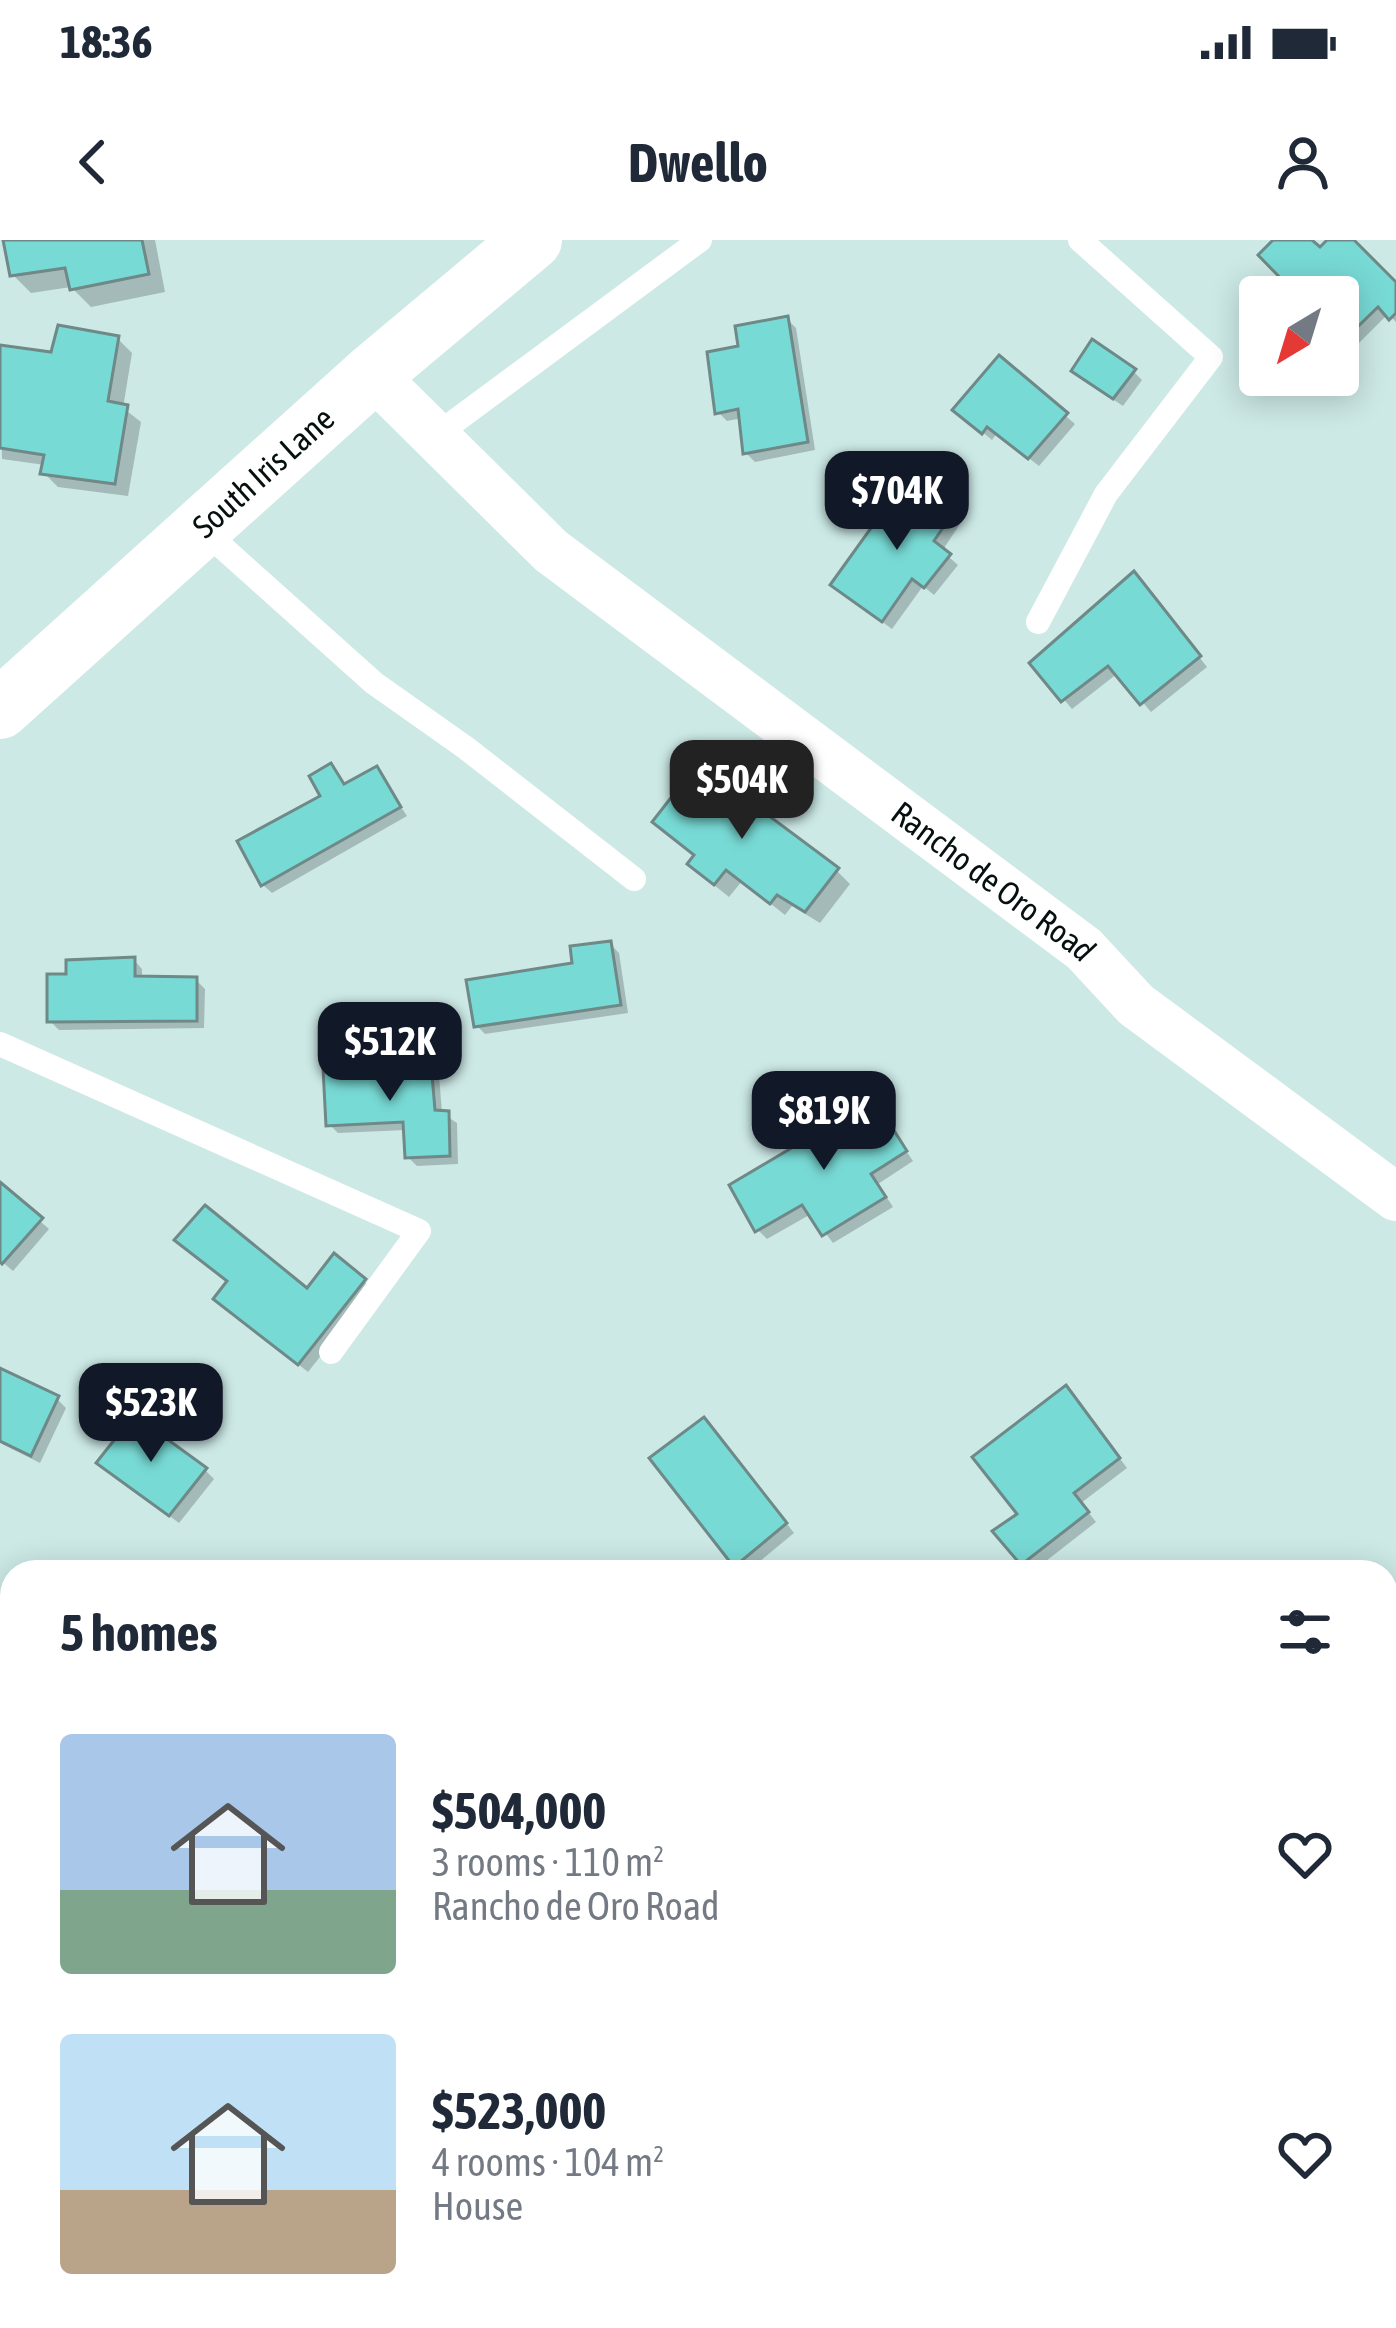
<!DOCTYPE html>
<html lang="en">
<head>
<meta charset="utf-8">
<style>
  body { margin:0; font-family:"Asap Condensed",sans-serif; background:#f6f6f7; color:#1f2937; height:100vh; display:flex; flex-direction:column; font-size:45px; white-space:nowrap }
  * { box-sizing:border-box; margin:0 }
  p { font-size:39px; color:#747a83 }
  .icon { flex:none; width:66px; height:66px; fill:none; stroke:currentColor; stroke-width:2; stroke-linecap:round; stroke-linejoin:round }
  .map { position:relative; flex:1; overflow:hidden }
  .sheet { position:absolute; left:0px; top:1320px; width:1398px; height:768px; display:flex; flex-direction:column; background:#fff; border-radius:36px 36px 0 0; box-shadow:0 6px 30px #0003 }
  .sheet>* { flex:none }
  .needle { width:78px; rotate:218deg }
  .controls { position:absolute; left:1239px; top:36px; display:grid; gap:24px }
  .controls a { display:grid; place-items:center; width:120px; height:120px; border-radius:12px; background:#fff; box-shadow:0 6px 30px #0003; font-size:60px }
  .price { position:absolute; translate:-50% -102px; padding:0 27px; border-radius:24px; background:#111827; color:#fff; font-size:39px; line-height:78px; filter:drop-shadow(0 3px 6px #0008) }
  .price::after { content:''; position:absolute; left:50%; top:72px; width:36px; height:27px; margin-left:-18px; background:inherit; clip-path:polygon(0 0,100% 0,50% 100%) }
  .price.current { background:#222; color:#fff }
  ul { padding:0; list-style:none }
  li { display:flex; align-items:center; gap:36px; height:300px; padding:0 60px }
  li span { display:grid; place-items:center; flex:none; width:336px; height:240px; border-radius:12px; color:#555 }
  li>.icon { margin-inline-start:auto }
  span .icon { width:144px; height:144px; fill:#fffc; stroke-width:1 }
  li b { font-size:51px }
  h2 { display:flex; justify-content:space-between; align-items:center; height:144px; padding:0 60px; font-size:51px }
  .status { display:flex; justify-content:space-between; align-items:center; height:84px; padding:0 60px; background:#fff; direction:ltr }
  .status svg { height:33px; fill:currentColor }
  header { display:flex; justify-content:space-between; align-items:center; height:156px; padding:0 60px; background:#fff; font-size:54px; font-weight:700 }
  .map>svg:first-child { display:block }
  .shadow { fill:#0003 }
  .building { fill:#78dad5; stroke:#6e8987; stroke-width:3 }
  .lines { fill:none; stroke-linecap:round; stroke-linejoin:round }
  .service { stroke:#fff; stroke-width:24 }
  .minor { stroke:#fff; stroke-width:48 }
  .tertiary { stroke:#fff; stroke-width:60 }
  .labels { text-anchor:middle; stroke-width:10; stroke-linejoin:round; paint-order:stroke }
  .street-label { font-size:33px; fill:#06100f; stroke:#fff }
</style>
</head>
<body>
<div class="status"><b>18:36</b><svg viewBox="0 0 49 12"><path d="M0 12V9h3v3zM5 12V6h3v6zM10 12V3h3v9zM15 12V0h3v12zM26 1h20v11H26zM47 4h2v5h-2z"/></svg></div>
<header><svg class="icon" aria-label="back" viewBox="0 0 24 24"><path d="M15 5l-7 7 7 7"/></svg>Dwello<svg class="icon" aria-label="person" viewBox="0 0 24 24"><circle cx="12" cy="8" r="4"/><path d="M4 21q1-7 8-7t8 7"/></svg></header>
<div class="map">
<svg width="1396" height="2088" viewBox="0 0 1396 2088">
  <rect width="100%" height="100%" fill="#cce9e6"/>
  <g class="shadow">
    <polygon points="6,0 155,0 165,52 91,67 71,47 31,53 13,35"/>
    <polygon points="1278,0 1308,0 1321,11 1331,0 1349,0 1396,46 1396,82 1388,74 1353,109 1338,94 1338,57 1303,57"/>
    <polygon points="787,79 796,88 815,210 755,222 746,213 742,178 727,181 718,172 741,109"/>
    <polygon points="118,99 132,113 123,168 141,182 128,256 58,247 44,233 45,225 2,219 0,108 53,116"/>
    <polygon points="999,119 1075,184 1039,226 997,193 992,200 965,178"/>
    <polygon points="1134,132 1142,140 1123,166 1084,140"/>
    <polygon points="921,243 964,278 942,311 958,325 934,355 923,346 892,389 843,353"/>
    <polygon points="1142,344 1207,427 1151,472 1118,433 1072,469 1033,423"/>
    <polygon points="376,530 407,576 272,653 263,645"/>
    <polygon points="696,616 837,631 850,644 820,683 792,666 785,675 742,641 729,657 704,637"/>
    <polygon points="610,704 619,713 628,773 485,794 476,785"/>
    <polygon points="134,720 142,729 142,739 196,740 205,749 204,788 59,790 50,781 69,737"/>
    <polygon points="430,826 439,835 442,873 457,883 458,924 417,926 408,917 406,890 338,893 329,884"/>
    <polygon points="873,863 913,921 878,944 893,967 833,1003 811,974 767,999 758,990"/>
    <polygon points="0,946 49,989 13,1031 0,1020"/>
    <polygon points="364,1041 373,1050 308,1132 226,1067"/>
    <polygon points="0,1131 57,1159 66,1168 40,1223 0,1203"/>
    <polygon points="1074,1158 1127,1228 1081,1263 1096,1282 1032,1332 997,1292 1022,1274"/>
    <polygon points="712,1189 794,1293 747,1332 737,1325"/>
    <polygon points="205,1230 214,1239 179,1283 109,1231"/>
  </g>
  <g class="building">
    <polygon points="3,0 142,0 149,34 70,50 65,28 10,36"/>
    <polygon points="1273,0 1312,0 1320,7 1327,0 1354,0 1396,42 1396,73 1389,80 1378,67 1342,102 1338,98 1338,57 1299,57 1258,15"/>
    <polygon points="788,76 808,202 743,214 738,169 715,174 707,112 738,106 735,86"/>
    <polygon points="58,85 119,96 108,161 128,165 115,244 40,234 44,215 0,208 0,105 51,112"/>
    <polygon points="1092,99 1136,129 1113,159 1071,131"/>
    <polygon points="999,115 1068,173 1028,219 987,187 982,194 952,170"/>
    <polygon points="921,238 957,267 934,301 951,314 924,348 912,339 882,382 830,345 881,274 892,279"/>
    <polygon points="1134,331 1201,416 1140,465 1108,426 1061,462 1029,423"/>
    <polygon points="331,523 344,544 377,526 401,567 261,646 237,601 320,556 309,536"/>
    <polygon points="698,523 839,628 805,672 777,655 770,664 726,630 714,645 687,624 694,615 652,582"/>
    <polygon points="611,701 621,765 474,787 466,740 572,723 570,706"/>
    <polygon points="135,717 135,736 197,737 197,781 47,782 47,734 66,734 66,720"/>
    <polygon points="431,823 435,870 449,871 450,916 405,918 403,882 326,886 323,828"/>
    <polygon points="874,859 907,911 871,934 886,957 822,996 802,965 755,992 729,945"/>
    <polygon points="0,942 43,978 2,1024 0,1022"/>
    <polygon points="205,965 307,1048 334,1013 366,1039 298,1125 213,1059 227,1041 174,1000"/>
    <polygon points="0,1128 59,1156 31,1216 0,1201"/>
    <polygon points="1066,1145 1120,1218 1074,1253 1089,1272 1021,1325 992,1291 1017,1274 972,1217"/>
    <polygon points="134,1175 207,1228 169,1276 96,1223"/>
    <polygon points="704,1177 787,1283 734,1327 649,1218"/>
  </g>
  <g class="lines">
    <g class="service">
      <polyline points="435,196 700,0"/>
      <polyline points="202,289 374,443 466,508 634,639"/>
      <polyline points="1038,382 1106,254 1211,117 1080,0"/>
      <polyline points="0,804 419,991 331,1112"/>
      <polyline points="0,1669 12,1661"/>
      <polyline points="0,1757 2,1741"/>
      <polyline points="360,2076 377,2088"/>
      <polyline points="545,2076 554,2088"/>
      <polyline points="1020,2076 1027,2088"/>
      <polyline points="118,2088 124,2076"/>
      <polyline points="247,2088 252,2076"/>
    </g>
    <path class="minor" id="s1" d="M 372,134 L 551,311 L 1084,709 L 1136,765 L 1396,957"/>
    <path class="tertiary" id="s2" d="M 0,469 L 372,134 L 532,0"/>
  </g>
  <g class="labels">
    <g class="street-label">
      <text dy="12" stroke="none"><textPath href="#s2" startOffset="354">South Iris Lane</textPath></text>
      <text dy="12" stroke="none"><textPath href="#s1" startOffset="804">Rancho de Oro Road</textPath></text>
    </g>
  </g>
</svg>
<div class="controls">
<a><svg class="needle" viewBox="-14 -14 28 28"><path d="M0-13l5 13h-10z" fill="#e53935"/><path d="M0 13l5-13h-10z" fill="#747a83"/></svg></a>
</div>
<b class="price" style="left:897px;top:313px">$704K</b>
<b class="price current" style="left:742px;top:602px">$504K</b>
<b class="price" style="left:390px;top:864px">$512K</b>
<b class="price" style="left:824px;top:933px">$819K</b>
<b class="price" style="left:151px;top:1225px">$523K</b>
<section class="sheet">
<h2>5 homes<svg class="icon" aria-label="filters" viewBox="0 0 24 24"><path d="M4 7h16M4 17h16"/><circle cx="9" cy="7" r="2"/><circle cx="15" cy="17" r="2"/></svg></h2>
<ul>
<li><span style="background:linear-gradient(#a9c7e8 65%,#7fa58c 0)"><svg class="icon" aria-label="home" viewBox="0 0 24 24"><path d="M3 11l9-7 9 7M6 9v11h12V9"/></svg></span><div><b>$504,000</b><p>3 rooms · 110 m²</p><p>Rancho de Oro Road</p></div><svg class="icon" aria-label="heart" viewBox="0 0 24 24"><path d="M12 20l-8-8c-3-5 5-10 8-4 3-6 11-1 8 4z"/></svg></li>
<li><span style="background:linear-gradient(#bfe0f5 65%,#b9a48a 0)"><svg class="icon" aria-label="home" viewBox="0 0 24 24"><path d="M3 11l9-7 9 7M6 9v11h12V9"/></svg></span><div><b>$523,000</b><p>4 rooms · 104 m²</p><p>House</p></div><svg class="icon" aria-label="heart" viewBox="0 0 24 24"><path d="M12 20l-8-8c-3-5 5-10 8-4 3-6 11-1 8 4z"/></svg></li>
</ul>
</section>
</div>
</body>
</html>
